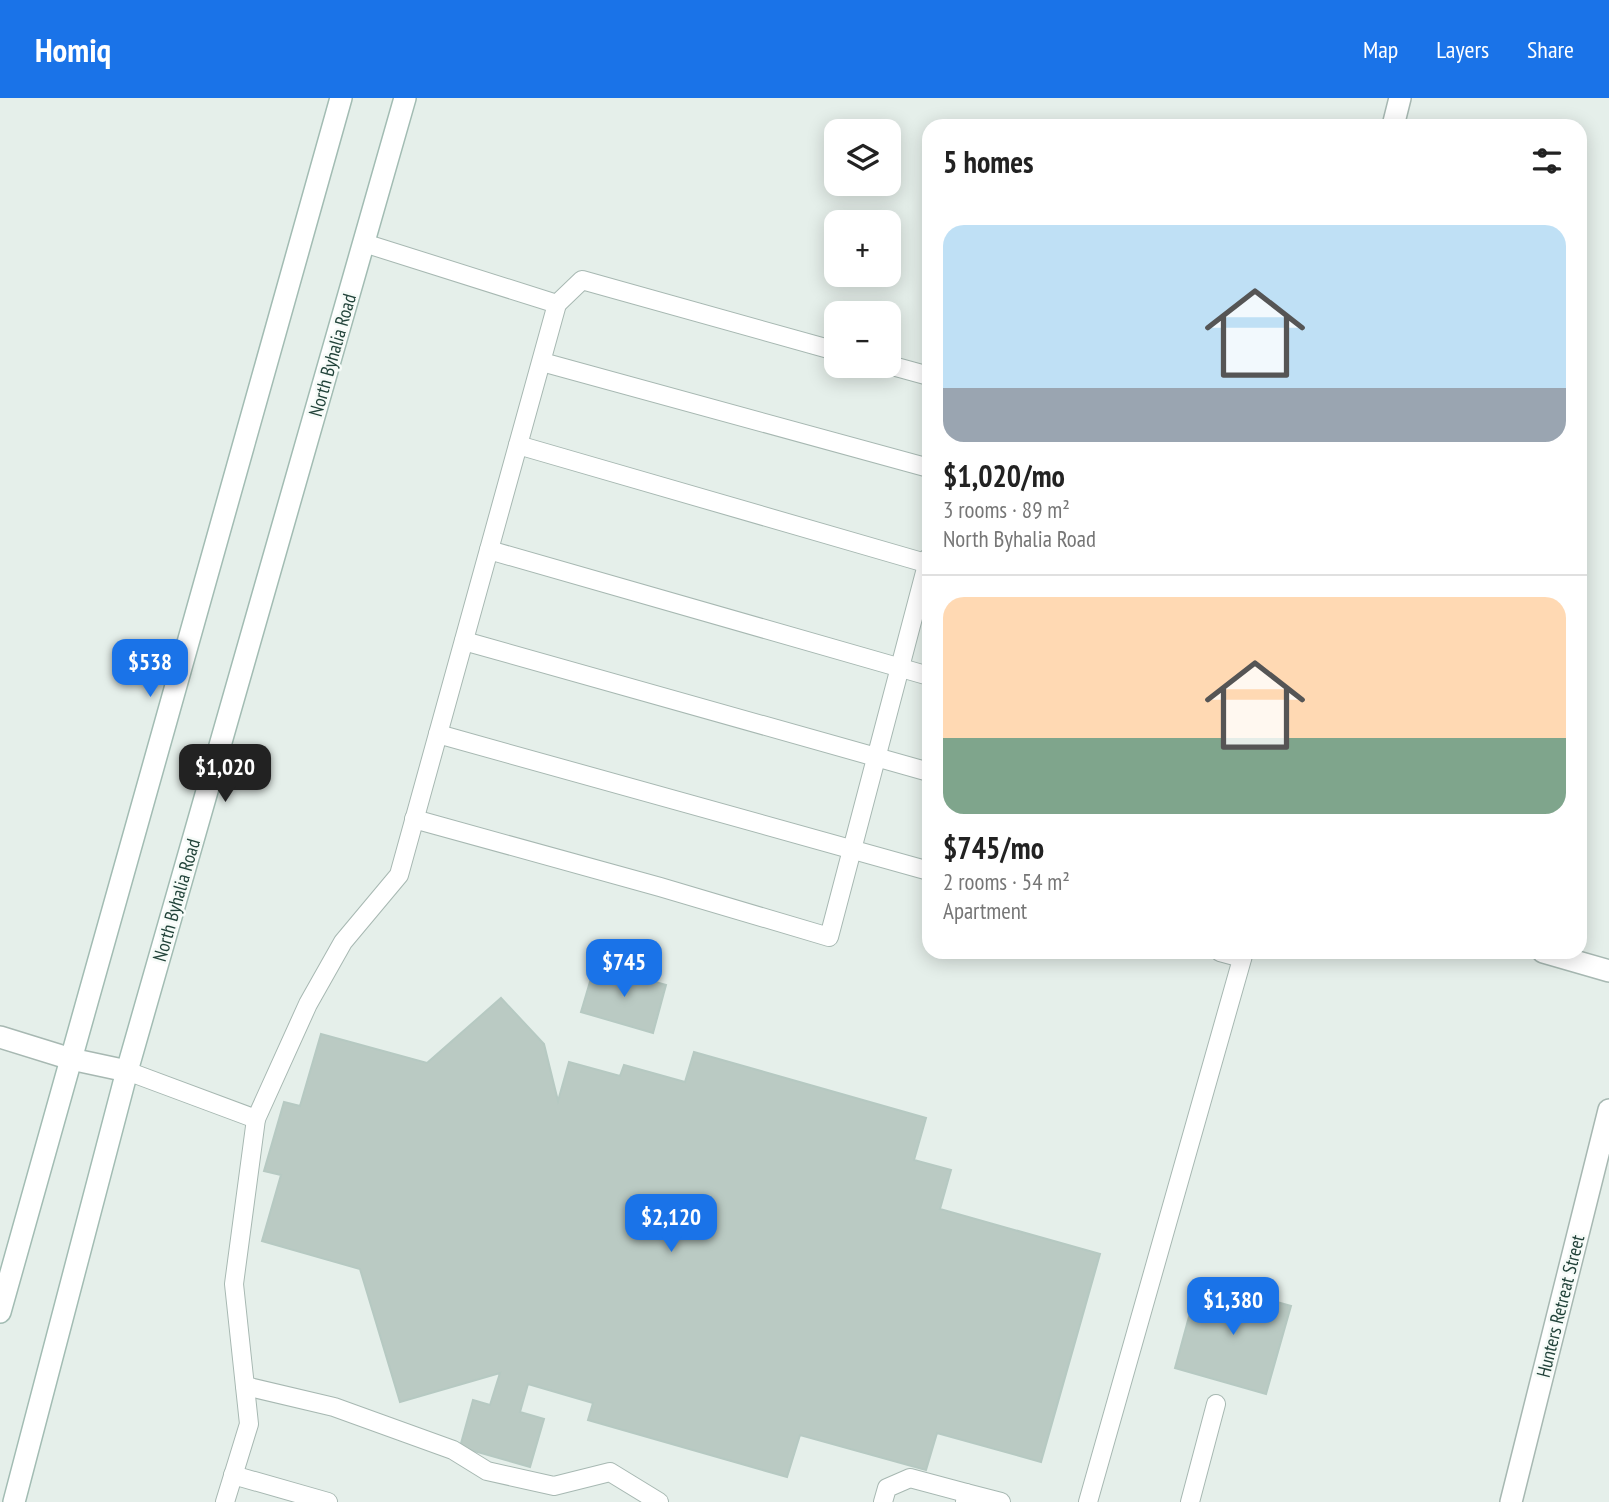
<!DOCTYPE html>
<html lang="en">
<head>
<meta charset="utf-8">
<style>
  body { margin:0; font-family:"PT Sans Narrow",sans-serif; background:#f6f6f6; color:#222; height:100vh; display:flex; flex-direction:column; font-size:26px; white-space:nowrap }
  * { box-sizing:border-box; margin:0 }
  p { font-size:23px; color:#767676 }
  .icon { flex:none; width:38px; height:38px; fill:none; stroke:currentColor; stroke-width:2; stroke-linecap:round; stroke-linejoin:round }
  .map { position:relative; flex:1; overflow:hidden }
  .panel { position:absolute; left:922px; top:21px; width:665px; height:840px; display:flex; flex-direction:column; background:#fff; border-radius:21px; box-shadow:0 4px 18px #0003 }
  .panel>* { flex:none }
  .controls { position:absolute; left:824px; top:21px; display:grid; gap:14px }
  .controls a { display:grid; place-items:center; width:77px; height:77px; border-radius:14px; background:#fff; box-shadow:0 4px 18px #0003; font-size:35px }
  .price { position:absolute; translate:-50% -60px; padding:0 16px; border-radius:14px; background:#1a73e8; color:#fff; font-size:23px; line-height:46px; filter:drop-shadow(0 2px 4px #0008) }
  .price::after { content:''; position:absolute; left:50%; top:42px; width:21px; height:16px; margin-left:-10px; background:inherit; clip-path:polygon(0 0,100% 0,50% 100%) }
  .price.active { background:#222; color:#fff }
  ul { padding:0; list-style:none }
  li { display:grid; align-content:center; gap:14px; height:371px; padding:0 21px }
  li+li { border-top:2px solid #e0e0e0 }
  li span { display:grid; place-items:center; height:217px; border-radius:21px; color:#555 }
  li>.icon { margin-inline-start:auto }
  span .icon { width:126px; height:126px; fill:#fffc; stroke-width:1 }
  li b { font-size:30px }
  h2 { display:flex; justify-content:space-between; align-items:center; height:84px; padding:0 21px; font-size:30px }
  header { display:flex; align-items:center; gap:42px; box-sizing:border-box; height:98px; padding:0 35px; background:#1a73e8; color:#fff }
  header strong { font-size:33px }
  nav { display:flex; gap:38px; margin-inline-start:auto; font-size:24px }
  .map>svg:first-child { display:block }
  .building { fill:#bacac3; stroke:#b6c9c2; stroke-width:2 }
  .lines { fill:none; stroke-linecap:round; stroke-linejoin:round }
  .lane-casing { stroke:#a7b8b2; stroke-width:20 }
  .street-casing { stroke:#a7b8b2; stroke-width:24 }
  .secondary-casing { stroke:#a2bcb3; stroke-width:24 }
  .lane { stroke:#fff; stroke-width:18 }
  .street { stroke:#fff; stroke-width:21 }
  .secondary { stroke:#fff; stroke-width:21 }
  .labels { text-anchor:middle; stroke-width:5; stroke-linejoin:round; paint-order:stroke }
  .street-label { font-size:19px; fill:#22433a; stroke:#f6fbf8 }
</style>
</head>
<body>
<header>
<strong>Homiq</strong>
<nav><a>Map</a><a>Layers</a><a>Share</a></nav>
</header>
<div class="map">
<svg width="1609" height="1404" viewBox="0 0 1609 1404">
  <rect width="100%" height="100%" fill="#e5efea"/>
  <g class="building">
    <polygon points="595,867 666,887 653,935 581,914"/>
    <polygon points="501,900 544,946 558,1003 569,964 620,978 624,967 685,984 694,954 926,1020 914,1062 951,1072 940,1111 1100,1156 1041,1364 937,1335 926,1372 800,1337 787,1379 588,1322 593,1305 528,1286 520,1314 544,1321 530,1369 460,1349 473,1302 490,1307 500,1275 400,1304 360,1171 262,1143 281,1077 264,1073 284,1004 300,1008 321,936 427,965"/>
    <polygon points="1199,1182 1291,1208 1266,1296 1175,1270"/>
  </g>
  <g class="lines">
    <defs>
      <g id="lane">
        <polyline points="557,206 582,182 836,253"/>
        <polyline points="542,264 929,370"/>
        <polyline points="889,267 929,278"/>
        <polyline points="518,347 929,466"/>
        <polyline points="489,452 929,578"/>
        <polyline points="464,543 929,674"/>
        <polyline points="438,636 929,773"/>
        <polyline points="414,721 660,789 829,839 929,459"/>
        <polyline points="1220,854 1242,860"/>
        <polyline points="127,973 256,1021 234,1186 249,1326 225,1404"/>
        <polyline points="256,1021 308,906 343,844 399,777 557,206 364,145"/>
        <polyline points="245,1288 334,1309 453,1352 487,1373 554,1388 610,1374 659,1404"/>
        <polyline points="233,1377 328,1404"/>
        <polyline points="966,1395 1001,1404"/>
        <polyline points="883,1404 887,1390 910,1380 966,1395 965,1404"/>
        <polyline points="1088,1404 1244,854"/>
        <polyline points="1190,1404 1216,1306"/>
      </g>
      <g id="street">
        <polyline points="1393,28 1400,0"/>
        <polyline points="1543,854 1609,873"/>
        <polyline points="0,939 71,961 127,973"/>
        <polyline points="1511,1404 1609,1012"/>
      </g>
      <g id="secondary">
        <polyline points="0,1214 341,0"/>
        <polyline points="14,1404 127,973 405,0"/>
      </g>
    </defs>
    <use href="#lane" class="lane-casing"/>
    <use href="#street" class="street-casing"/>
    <use href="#secondary" class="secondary-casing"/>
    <use href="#lane" class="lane"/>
    <use href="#street" class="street"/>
    <use href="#secondary" class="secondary"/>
  </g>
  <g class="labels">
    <g class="street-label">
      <text transform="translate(332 257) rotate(-74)" y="7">North Byhalia Road</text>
      <text transform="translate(176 802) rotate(-74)" y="7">North Byhalia Road</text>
      <text transform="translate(1560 1208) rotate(-76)" y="7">Hunters Retreat Street</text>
    </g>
  </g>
</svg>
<div class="controls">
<a><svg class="icon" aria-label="layers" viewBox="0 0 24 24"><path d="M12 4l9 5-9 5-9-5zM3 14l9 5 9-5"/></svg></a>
<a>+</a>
<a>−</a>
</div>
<b class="price" style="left:150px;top:601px">$538</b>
<b class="price active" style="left:225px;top:706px">$1,020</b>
<b class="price" style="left:624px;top:901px">$745</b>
<b class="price" style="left:671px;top:1156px">$2,120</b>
<b class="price" style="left:1233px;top:1239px">$1,380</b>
<section class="panel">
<h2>5 homes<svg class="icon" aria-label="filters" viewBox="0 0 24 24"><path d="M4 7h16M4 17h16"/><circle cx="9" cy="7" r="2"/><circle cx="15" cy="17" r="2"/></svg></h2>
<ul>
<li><span style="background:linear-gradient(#bfe0f5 75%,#9aa5b1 0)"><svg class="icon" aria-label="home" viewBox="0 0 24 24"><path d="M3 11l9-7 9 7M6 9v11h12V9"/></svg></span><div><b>$1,020/mo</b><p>3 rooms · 89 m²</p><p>North Byhalia Road</p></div></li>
<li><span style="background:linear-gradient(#ffd9b3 65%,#7fa58c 0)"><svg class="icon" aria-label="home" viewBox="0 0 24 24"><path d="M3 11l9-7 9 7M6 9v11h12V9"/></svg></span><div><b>$745/mo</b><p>2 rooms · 54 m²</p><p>Apartment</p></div></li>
</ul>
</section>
</div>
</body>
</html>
